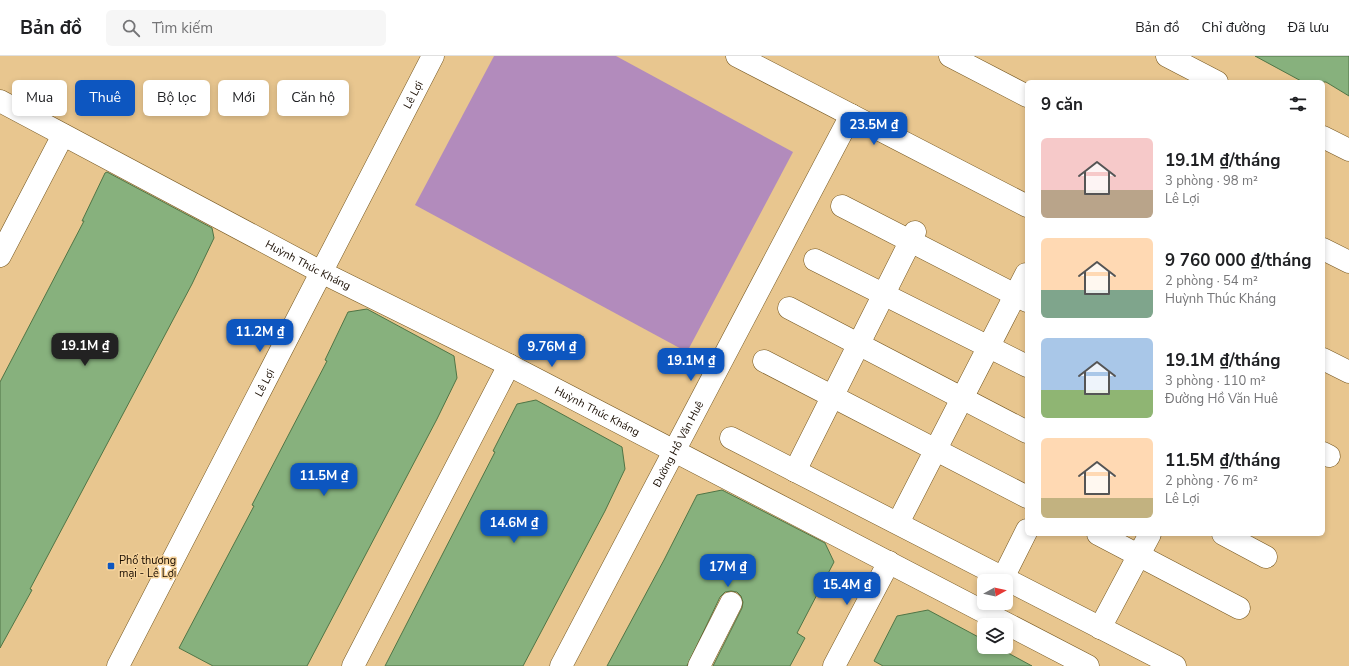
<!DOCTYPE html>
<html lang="vi">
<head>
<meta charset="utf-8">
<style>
  body { margin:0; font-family:"Nunito Sans",sans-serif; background:#f6f6f6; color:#202124; height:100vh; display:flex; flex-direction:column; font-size:15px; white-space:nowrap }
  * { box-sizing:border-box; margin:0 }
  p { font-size:13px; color:#757577 }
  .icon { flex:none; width:22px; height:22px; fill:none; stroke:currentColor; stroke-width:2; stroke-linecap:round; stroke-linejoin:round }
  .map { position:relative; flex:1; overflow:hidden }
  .panel { position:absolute; left:1025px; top:24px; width:300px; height:456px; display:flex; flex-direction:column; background:#fff; border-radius:6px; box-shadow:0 2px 6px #0003 }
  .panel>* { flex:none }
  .hud { position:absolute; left:12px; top:24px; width:380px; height:36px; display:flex; gap:8px }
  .needle { width:26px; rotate:82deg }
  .controls { position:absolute; left:977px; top:518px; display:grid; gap:8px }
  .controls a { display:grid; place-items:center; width:36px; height:36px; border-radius:6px; background:#fff; box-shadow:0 2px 6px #0003; font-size:20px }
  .price { position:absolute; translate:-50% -34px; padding:0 9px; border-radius:8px; background:#0d56c0; color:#fff; font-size:13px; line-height:26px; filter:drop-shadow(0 1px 2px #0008) }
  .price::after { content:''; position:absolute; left:50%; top:24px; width:12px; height:9px; margin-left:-6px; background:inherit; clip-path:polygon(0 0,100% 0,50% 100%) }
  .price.active { background:#222; color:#fff }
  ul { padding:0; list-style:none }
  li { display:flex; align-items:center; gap:12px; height:100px; padding:0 16px }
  li span { display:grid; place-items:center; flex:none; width:112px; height:80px; border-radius:6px; color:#555 }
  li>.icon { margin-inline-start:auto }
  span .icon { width:48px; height:48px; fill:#fffc; stroke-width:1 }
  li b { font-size:17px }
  h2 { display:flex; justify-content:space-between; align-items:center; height:48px; padding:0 16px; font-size:17px }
  .chip { padding:0 14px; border-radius:6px; background:#fff; box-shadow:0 2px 6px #0003; font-size:14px; line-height:36px }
  .chip.active { background:#0d56c0; color:#fff }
  header { display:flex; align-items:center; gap:24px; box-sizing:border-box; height:56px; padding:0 20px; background:#fff; border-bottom:1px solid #e0e0e0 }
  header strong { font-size:19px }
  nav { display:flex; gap:22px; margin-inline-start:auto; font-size:14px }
  .search { width:280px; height:36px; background:#f6f6f6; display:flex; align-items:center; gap:10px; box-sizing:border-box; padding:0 14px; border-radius:6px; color:#757577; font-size:15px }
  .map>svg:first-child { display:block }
  .pitch { fill:#b28bbc }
  .building { fill:#87b17d; stroke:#507546 }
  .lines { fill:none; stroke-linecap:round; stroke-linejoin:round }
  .minor-casing { stroke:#755720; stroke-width:23 }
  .major-casing { stroke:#755720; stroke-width:23 }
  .minor { stroke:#fff; stroke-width:22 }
  .major { stroke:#fff; stroke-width:22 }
  .poi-dot { fill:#0d56c0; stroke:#f6d39b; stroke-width:1.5 }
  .labels { text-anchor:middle; stroke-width:3; stroke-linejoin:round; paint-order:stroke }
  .street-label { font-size:11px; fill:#180c00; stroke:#f6d39b }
  .poi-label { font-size:11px; fill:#180c00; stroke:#f6d39b; text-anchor:start }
</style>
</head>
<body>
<header>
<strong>Bản đồ</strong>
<div class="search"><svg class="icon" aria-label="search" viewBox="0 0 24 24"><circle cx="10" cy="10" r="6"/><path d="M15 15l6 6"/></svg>Tìm kiếm</div>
<nav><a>Bản đồ</a><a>Chỉ đường</a><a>Đã lưu</a></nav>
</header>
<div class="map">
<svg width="1349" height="610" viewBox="0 0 1349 610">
  <rect width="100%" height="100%" fill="#e8c68f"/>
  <polygon class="pitch" points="494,0 616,0 793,96 687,296 415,149"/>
  <g class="building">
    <polygon points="1255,0 1349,0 1349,40 1326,26 1303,26"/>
    <polygon points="107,116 212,172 214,182 192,228 30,533 32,534 0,592 0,326 84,165 82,165 105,117"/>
    <polygon points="367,253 454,300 457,322 437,363 307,610 213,610 179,592 254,450 252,449 327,305 325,304 348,256"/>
    <polygon points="536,344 622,391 625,413 605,455 523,610 385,610 495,396 493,395 517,348"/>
    <polygon points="722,434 825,487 834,506 797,577 805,582 790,610 713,610 742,552 743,546 741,540 737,536 731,535 725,536 720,541 687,610 607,610 664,504 697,439"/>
    <polygon points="928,554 984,584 984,591 997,591 1032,610 883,610 874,605 897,560"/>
  </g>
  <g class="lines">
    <defs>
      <g id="minor">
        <path id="s1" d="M 0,45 L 321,216 L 509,309 L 1088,610"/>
        <polyline points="842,150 1027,245"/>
        <polyline points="0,200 63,79"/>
        <polyline points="815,204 1027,310"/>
        <polyline points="789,252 1027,376"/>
        <polyline points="764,305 1027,441"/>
        <polyline points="731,382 1175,610"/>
        <polyline points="1323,397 1329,400"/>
        <polyline points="795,415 915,176"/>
        <polyline points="898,467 1026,218"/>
        <polyline points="1098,478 1239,552"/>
        <polyline points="1223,478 1266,501"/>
        <polyline points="1003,522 1027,474"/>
        <polyline points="1100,572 1150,478"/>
        <polyline points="353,610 509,309"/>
        <path id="s2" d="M 561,610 L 851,59"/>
        <polyline points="699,610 731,547"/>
        <polyline points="834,610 889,506"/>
      </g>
      <g id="major">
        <polyline points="737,0 1027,150"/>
        <polyline points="950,0 1027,40"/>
        <polyline points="1167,0 1217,26"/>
        <polyline points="1323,81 1349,94"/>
        <polyline points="1323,193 1349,206"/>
        <polyline points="1323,303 1349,316"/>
        <path id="s3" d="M 118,610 L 433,0"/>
      </g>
    </defs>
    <use href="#minor" class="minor-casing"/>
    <use href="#major" class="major-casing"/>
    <use href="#minor" class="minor"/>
    <use href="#major" class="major"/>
  </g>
  <rect class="poi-dot" x="107" y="506" width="8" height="8" rx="2"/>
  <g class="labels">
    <g class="street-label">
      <text dy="4" stroke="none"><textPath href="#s3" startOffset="643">Lê Lợi</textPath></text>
      <text dy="4" stroke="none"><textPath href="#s1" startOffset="349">Huỳnh Thúc Kháng</textPath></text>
      <text dy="4" stroke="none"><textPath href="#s3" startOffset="319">Lê Lợi</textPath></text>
      <text dy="4" stroke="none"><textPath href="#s1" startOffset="673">Huỳnh Thúc Kháng</textPath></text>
      <text dy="4" stroke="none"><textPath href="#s2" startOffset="251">Đường Hồ Văn Huê</textPath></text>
    </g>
    <g class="poi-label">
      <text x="119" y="508">Phố thương<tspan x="119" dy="13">mại - Lê Lợi</tspan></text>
    </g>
  </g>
</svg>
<div class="controls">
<a><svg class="needle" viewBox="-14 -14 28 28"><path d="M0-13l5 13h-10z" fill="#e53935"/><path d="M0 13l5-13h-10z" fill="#757577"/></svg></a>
<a><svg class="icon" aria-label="layers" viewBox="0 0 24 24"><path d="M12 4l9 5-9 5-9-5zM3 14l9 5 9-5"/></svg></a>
</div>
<b class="price" style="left:874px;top:90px">23.5M ₫</b>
<b class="price" style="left:260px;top:297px">11.2M ₫</b>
<b class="price active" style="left:85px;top:311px">19.1M ₫</b>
<b class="price" style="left:552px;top:312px">9.76M ₫</b>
<b class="price" style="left:691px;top:326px">19.1M ₫</b>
<b class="price" style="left:324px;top:441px">11.5M ₫</b>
<b class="price" style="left:514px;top:488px">14.6M ₫</b>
<b class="price" style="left:728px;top:532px">17M ₫</b>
<b class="price" style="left:847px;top:550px">15.4M ₫</b>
<div class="hud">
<a class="chip">Mua</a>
<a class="chip active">Thuê</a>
<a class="chip">Bộ lọc</a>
<a class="chip">Mới</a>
<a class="chip">Căn hộ</a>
</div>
<section class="panel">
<h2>9 căn<svg class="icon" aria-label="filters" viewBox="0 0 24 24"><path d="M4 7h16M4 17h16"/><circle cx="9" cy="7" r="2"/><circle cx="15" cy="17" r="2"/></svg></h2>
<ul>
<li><span style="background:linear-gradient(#f6c9c9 65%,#b9a48a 0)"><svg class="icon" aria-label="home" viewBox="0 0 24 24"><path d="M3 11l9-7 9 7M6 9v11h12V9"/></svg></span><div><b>19.1M ₫/tháng</b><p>3 phòng · 98 m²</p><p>Lê Lợi</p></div></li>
<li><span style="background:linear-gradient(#ffd9b3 65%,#7fa58c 0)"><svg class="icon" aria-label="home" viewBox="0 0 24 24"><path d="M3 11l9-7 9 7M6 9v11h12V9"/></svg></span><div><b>9 760 000 ₫/tháng</b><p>2 phòng · 54 m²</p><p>Huỳnh Thúc Kháng</p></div></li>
<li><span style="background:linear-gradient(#a9c7e8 65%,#8fb573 0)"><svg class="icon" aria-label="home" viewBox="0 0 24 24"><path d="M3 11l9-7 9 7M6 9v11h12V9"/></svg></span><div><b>19.1M ₫/tháng</b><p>3 phòng · 110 m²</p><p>Đường Hồ Văn Huê</p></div></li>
<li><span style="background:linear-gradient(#ffd9b3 75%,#c2b280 0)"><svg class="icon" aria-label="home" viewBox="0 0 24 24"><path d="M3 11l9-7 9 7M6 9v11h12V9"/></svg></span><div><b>11.5M ₫/tháng</b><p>2 phòng · 76 m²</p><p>Lê Lợi</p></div></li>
</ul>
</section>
</div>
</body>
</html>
